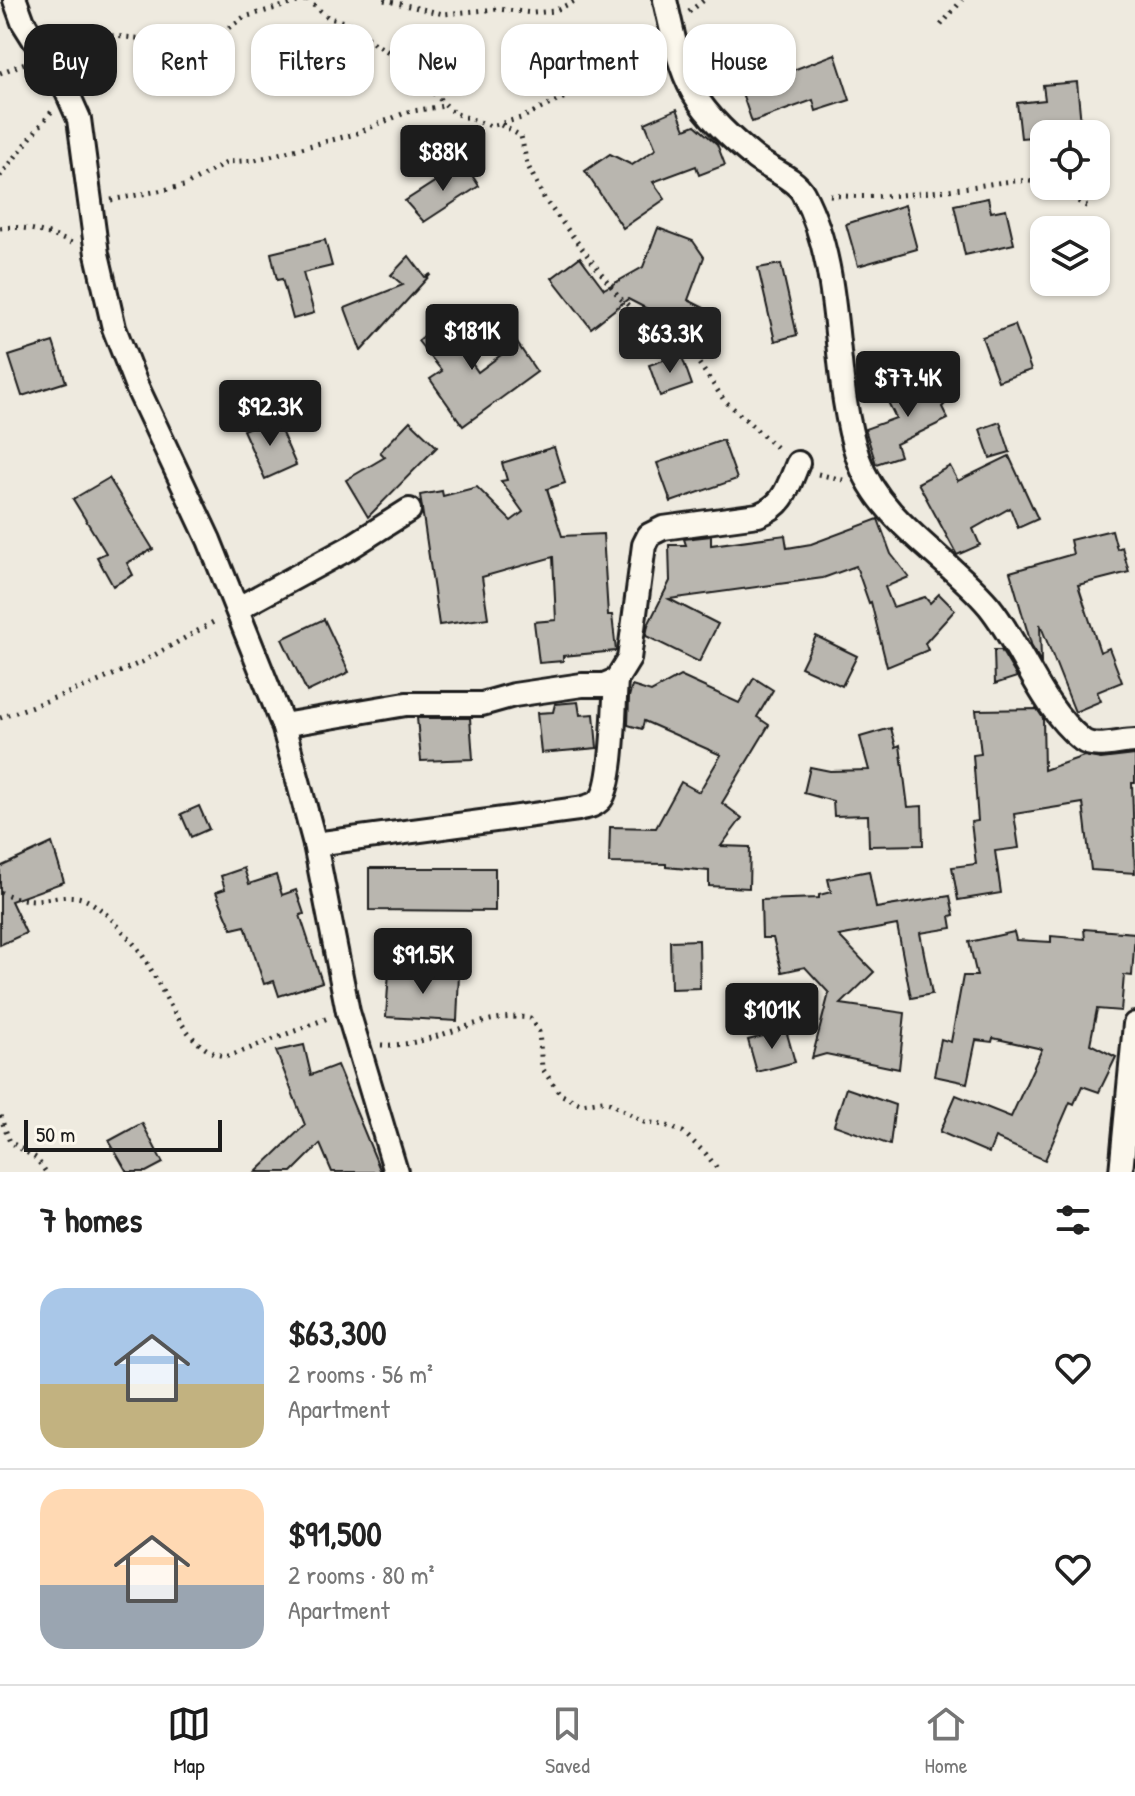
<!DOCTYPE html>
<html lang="en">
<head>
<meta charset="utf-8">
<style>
  body { margin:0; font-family:"Patrick Hand",sans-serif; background:#f6f6f6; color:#222; height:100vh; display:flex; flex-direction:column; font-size:30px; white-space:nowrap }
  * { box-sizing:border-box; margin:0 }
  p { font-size:26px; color:#767676 }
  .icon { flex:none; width:44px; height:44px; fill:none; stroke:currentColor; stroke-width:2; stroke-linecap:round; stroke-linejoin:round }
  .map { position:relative; height:1172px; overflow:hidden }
  .sheet { display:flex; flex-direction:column; background:#fff; flex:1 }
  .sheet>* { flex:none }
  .hud { position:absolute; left:24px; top:24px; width:1088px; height:72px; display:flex; gap:16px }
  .fabs { position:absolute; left:1030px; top:120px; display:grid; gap:16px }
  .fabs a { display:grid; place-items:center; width:80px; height:80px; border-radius:16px; background:#fff; box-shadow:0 2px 6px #0004; font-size:40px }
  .scale { position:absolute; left:24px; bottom:20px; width:198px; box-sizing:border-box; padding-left:8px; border:4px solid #1c1c1c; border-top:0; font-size:22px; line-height:28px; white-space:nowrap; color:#1c1c1c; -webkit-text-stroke:6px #fbf7ec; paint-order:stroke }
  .price { position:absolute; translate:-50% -68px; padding:0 18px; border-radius:8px; background:#1c1c1c; color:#fff; font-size:26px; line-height:52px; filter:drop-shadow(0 2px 4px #0008) }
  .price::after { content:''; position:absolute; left:50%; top:48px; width:24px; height:18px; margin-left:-12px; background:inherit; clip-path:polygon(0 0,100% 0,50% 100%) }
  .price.current { background:#222; color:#fff }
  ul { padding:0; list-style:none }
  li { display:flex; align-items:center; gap:24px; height:200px; padding:0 40px }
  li+li { border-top:2px solid #e0e0e0 }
  li span { display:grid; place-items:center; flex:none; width:224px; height:160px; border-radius:24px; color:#555 }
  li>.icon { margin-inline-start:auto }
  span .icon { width:96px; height:96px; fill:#fffc; stroke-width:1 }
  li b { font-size:34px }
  h2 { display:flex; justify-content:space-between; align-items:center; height:96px; padding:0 40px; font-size:34px }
  .tag { padding:0 28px; border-radius:24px; background:#fff; box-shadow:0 2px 6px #0004; font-size:28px; line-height:72px }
  .tag.current { background:#1c1c1c; color:#fff }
  .tabs { display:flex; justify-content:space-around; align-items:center; height:112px; border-top:2px solid #e0e0e0; background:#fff; font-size:22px; color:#767676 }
  .tabs a { display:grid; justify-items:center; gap:4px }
  .tabs .current { color:#1c1c1c }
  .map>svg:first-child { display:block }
  .building { fill:#b9b6af; stroke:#1c1c1c; stroke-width:2 }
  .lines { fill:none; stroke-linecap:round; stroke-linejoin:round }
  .minor-casing { stroke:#1c1c1c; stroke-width:28 }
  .path { stroke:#1c1c1c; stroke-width:5; stroke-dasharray:2 6; stroke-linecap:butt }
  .minor { stroke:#fbf7ec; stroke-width:22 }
</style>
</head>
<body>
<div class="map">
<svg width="1135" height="1172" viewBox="0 0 1135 1172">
  <rect width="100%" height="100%" fill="#eeeadf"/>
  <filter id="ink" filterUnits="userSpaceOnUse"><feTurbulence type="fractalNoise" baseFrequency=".0125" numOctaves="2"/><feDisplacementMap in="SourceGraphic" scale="16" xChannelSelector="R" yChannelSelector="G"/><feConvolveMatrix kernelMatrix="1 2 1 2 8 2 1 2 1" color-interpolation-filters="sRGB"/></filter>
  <g filter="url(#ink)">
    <g class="building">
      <polygon points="835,54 850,100 816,111 813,100 752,122 741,90"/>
      <polygon points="1077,82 1082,134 1044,134 1044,136 1021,138 1017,103 1045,100 1043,85"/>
      <polygon points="677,109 685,129 695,125 717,144 725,165 699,175 696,166 653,182 665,199 623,228 585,171 610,154 632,165 656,149 645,123"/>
      <polygon points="464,163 479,186 424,222 405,201"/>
      <polygon points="988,198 991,212 1006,209 1014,244 965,255 954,205"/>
      <polygon points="905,205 917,249 858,266 846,224"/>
      <polygon points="658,228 693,241 704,257 688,300 704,308 692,332 628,299 591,328 552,278 580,257 604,289 643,267"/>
      <polygon points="325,240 332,266 303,273 314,313 293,319 282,279 277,280 271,253"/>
      <polygon points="409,256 425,277 431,274 361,351 345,308 403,285 391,275"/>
      <polygon points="781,264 797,335 775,341 758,268"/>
      <polygon points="453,312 467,330 455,339 478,372 517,343 537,372 463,426 430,379 442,371 418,341"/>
      <polygon points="1015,325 1031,370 998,381 982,337"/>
      <polygon points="53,342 66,382 22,396 9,356"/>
      <polygon points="681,354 692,385 660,396 649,365"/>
      <polygon points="937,376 948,401 942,407 948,419 896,444 900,456 876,464 865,429 896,418 887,400"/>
      <polygon points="275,417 296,465 265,479 243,430"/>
      <polygon points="410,421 437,447 368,517 346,480 385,457 380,452"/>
      <polygon points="1000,422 1010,452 990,458 980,429"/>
      <polygon points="723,440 737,479 671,502 657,463"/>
      <polygon points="554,447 565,483 547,489 562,536 603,534 608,615 612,615 616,651 563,656 563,661 539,663 534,622 556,620 553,557 482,577 488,618 439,625 420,495 442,491 443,496 477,487 511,521 523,512 501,481 507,480 502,463"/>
      <polygon points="1009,456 1038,519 1018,528 1010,508 973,529 980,545 957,555 918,483 950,466 958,481"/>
      <polygon points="109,478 153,549 127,563 133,575 113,586 97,557 106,553 73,499"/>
      <polygon points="878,519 891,554 909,577 885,587 893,607 925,597 930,603 939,594 955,610 925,643 928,650 887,667 871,602 869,603 856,566 823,578 669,599 718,624 699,662 646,636 648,625 670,581 669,545 686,545 684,539 711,536 711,545 785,535 787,548 811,544"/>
      <polygon points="1112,530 1117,549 1122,547 1129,572 1078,585 1100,652 1109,648 1122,682 1097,692 1101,701 1075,712 1040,624 1041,662 1032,647 1010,572 1073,554 1070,540"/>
      <polygon points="324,619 349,672 307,692 282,639"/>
      <polygon points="816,636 857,656 842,686 801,667"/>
      <polygon points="994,650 1001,650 1017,677 995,684"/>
      <polygon points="680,676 739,703 754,678 773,690 757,717 769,725 722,803 742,818 721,846 750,847 749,888 709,886 709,871 666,867 666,864 609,863 610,827 656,828 681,782 699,792 721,755 644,721 642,729 628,725 629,697 632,686 651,692"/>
      <polygon points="578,702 580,715 594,714 597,748 541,753 537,713 553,712 555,704"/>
      <polygon points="1037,709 1043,718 1044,770 1084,756 1101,759 1135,755 1135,783 1132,783 1135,873 1091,870 1083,803 1014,814 1019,848 995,851 1001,893 958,900 952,867 976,864 971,822 978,821 973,755 981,754 976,710"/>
      <polygon points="417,718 470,718 473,759 421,761"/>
      <polygon points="891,728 896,747 900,745 908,807 922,806 923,845 869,846 868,815 834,816 833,801 804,793 810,767 830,771 869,770 860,737"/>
      <polygon points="199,806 209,829 191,837 181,814"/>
      <polygon points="52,843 64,882 11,901 26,933 0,945 0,867"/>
      <polygon points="244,868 249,884 276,875 282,895 296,890 304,914 300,915 322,982 279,996 274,981 264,984 245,926 232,929 216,892 225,889 221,876"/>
      <polygon points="369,868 495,868 495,911 369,910"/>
      <polygon points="869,871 876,908 950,896 954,915 950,916 952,928 920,933 932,994 911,998 897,925 839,936 874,972 841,1004 905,1013 899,1069 826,1054 812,1058 829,993 805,967 782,972 773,938 762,938 761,900 819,898 819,895 831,892 828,879"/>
      <polygon points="1084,929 1135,933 1132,976 1124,975 1121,1011 1097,1009 1090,1044 1116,1057 1099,1092 1082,1086 1074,1104 1070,1102 1045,1160 995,1138 989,1153 940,1132 956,1095 1011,1117 1042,1049 993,1038 992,1042 976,1040 967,1083 934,1076 941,1039 951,1042 963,976 977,976 969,942 1014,932 1016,940 1051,942 1051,936 1085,939"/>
      <polygon points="699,940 700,988 671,989 670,941"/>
      <polygon points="389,971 459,974 457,1021 386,1017"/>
      <polygon points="786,1030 795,1062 757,1072 748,1040"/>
      <polygon points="304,1045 311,1075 337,1065 381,1172 332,1172 320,1144 292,1172 256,1172 305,1125 276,1051"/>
      <polygon points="846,1088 895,1105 890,1145 834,1125"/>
      <polygon points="142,1123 163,1163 146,1172 127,1172 109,1141"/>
    </g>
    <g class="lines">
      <defs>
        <g id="minor">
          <polyline points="15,0 23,22 67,92 79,119 97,254 114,328 137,387 209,540 283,725 315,844 348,1012 396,1172"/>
          <path d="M 665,0 C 672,30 678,65 693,92 C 708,118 732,139 755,158 C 769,169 795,178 803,193 C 846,274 830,373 858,458 C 879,521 949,558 989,606 C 1023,648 1039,705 1082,740 C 1095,750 1119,741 1135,741"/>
          <polyline points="237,609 349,548 409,510"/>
          <path d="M 283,725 L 406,704 L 482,704 L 514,695 L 582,685 L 604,685 L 616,680 L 629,659 L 644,545 L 649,535 L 663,528 L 758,515 C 784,506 788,487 798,463"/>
          <path d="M 315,844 L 578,809 C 586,807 595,806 601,799 C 614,782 614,704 616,680"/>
          <polyline points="1121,1172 1135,1024"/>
        </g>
      </defs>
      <use href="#minor" class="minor-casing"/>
      <g class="path">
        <polyline points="307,0 329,18 355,25 370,41 397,57 454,113 491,126 521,118 654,55"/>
        <polyline points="384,0 443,14 498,9 533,13 554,11 577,0"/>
        <polyline points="689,12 704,0"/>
        <polyline points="941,25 962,0"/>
        <polyline points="56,28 93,34 176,42 221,33 244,17 305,0"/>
        <polyline points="0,73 25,63"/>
        <polyline points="501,125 521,136 527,164 545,200 620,298 639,315 683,340 724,400 779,450"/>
        <polyline points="0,176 52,111"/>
        <polyline points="1050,186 1090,208"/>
        <path d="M 830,195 C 873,199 919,194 962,188 C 990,185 1016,177 1044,183"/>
        <polyline points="111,200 184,186 228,162 255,160 355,134 407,112 444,106"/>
        <path d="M 0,228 C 27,225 49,233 74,244"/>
        <polyline points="818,474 843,480"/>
        <polyline points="0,718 95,683 142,662 217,620"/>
        <path d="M 0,892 C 11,897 23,900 36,900 C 50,899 70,893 84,899 C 103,907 121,929 134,944 C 160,973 182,1057 230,1056 L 328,1018"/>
        <path d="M 381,1045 C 435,1048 477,1011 530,1018 L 539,1032 L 542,1068 L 560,1094 L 581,1104 L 603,1101 L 610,1103 L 644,1122 L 665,1125 L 683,1132 L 706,1154 L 720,1172"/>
        <polyline points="0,1116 10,1142 36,1158 46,1172"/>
      </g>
      <use href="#minor" class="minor"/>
    </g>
  </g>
</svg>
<div class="fabs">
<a><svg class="icon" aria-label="locate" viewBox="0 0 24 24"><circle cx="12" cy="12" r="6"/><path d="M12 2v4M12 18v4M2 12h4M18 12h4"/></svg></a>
<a><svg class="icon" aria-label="layers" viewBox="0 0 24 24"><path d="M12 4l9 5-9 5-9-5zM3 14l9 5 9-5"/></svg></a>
</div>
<div class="scale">50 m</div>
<b class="price" style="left:443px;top:193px">$88K</b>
<b class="price" style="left:472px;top:372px">$181K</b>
<b class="price current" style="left:670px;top:375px">$63.3K</b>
<b class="price" style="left:908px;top:419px">$77.4K</b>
<b class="price" style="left:270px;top:448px">$92.3K</b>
<b class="price" style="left:423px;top:996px">$91.5K</b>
<b class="price" style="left:772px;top:1051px">$101K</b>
<div class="hud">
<a class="tag current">Buy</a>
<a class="tag">Rent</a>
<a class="tag">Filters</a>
<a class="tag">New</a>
<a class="tag">Apartment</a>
<a class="tag">House</a>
</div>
</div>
<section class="sheet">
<h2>7 homes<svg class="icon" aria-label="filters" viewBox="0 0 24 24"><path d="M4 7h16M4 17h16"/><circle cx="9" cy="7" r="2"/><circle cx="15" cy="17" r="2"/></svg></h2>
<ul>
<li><span style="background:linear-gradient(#a9c7e8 60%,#c2b280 0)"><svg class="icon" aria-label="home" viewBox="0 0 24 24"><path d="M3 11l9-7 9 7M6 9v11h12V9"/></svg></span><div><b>$63,300</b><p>2 rooms · 56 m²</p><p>Apartment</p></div><svg class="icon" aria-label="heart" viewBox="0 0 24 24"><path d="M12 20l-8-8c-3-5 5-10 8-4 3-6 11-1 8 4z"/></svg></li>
<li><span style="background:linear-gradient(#ffd9b3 60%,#9aa5b1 0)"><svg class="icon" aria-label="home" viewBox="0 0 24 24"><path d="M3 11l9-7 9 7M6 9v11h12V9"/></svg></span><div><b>$91,500</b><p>2 rooms · 80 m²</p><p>Apartment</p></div><svg class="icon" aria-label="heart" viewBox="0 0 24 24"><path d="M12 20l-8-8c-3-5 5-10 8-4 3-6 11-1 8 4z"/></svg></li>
</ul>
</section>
<nav class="tabs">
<a class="current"><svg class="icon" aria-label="map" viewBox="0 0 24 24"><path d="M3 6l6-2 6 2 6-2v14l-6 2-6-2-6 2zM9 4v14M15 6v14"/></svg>Map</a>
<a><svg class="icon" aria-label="saved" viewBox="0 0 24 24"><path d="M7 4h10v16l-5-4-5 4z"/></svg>Saved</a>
<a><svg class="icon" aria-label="home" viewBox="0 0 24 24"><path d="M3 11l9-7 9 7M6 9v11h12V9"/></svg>Home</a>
</nav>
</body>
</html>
